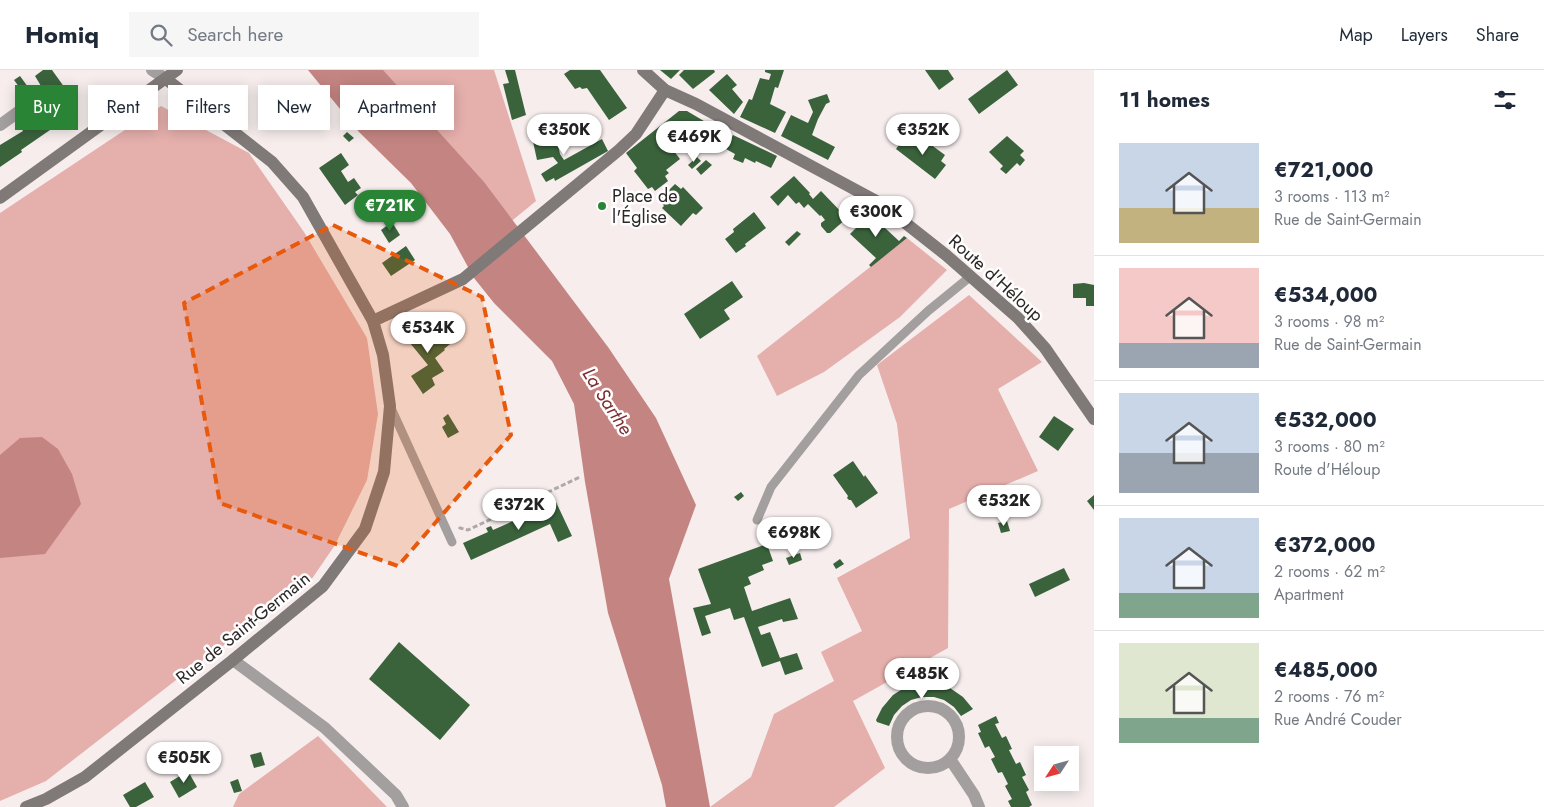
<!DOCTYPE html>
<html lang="en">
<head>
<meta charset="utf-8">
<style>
  body { margin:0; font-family:Jost,sans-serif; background:#f6f6f7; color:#1f2937; height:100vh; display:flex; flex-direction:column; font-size:19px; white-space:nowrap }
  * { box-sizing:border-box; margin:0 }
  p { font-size:16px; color:#747a83 }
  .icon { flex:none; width:28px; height:28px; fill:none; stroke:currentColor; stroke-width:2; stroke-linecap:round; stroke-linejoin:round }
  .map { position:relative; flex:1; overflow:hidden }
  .panel { display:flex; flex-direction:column; background:#fff; width:450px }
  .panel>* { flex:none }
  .banner { position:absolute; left:15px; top:15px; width:475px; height:45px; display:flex; gap:10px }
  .needle { width:32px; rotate:234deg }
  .controls { position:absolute; left:1034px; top:676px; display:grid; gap:10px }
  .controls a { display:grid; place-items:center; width:45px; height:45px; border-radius:0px; background:#fff; box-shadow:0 2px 12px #0003; font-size:25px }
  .price { position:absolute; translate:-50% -42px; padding:0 11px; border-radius:18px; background:#fff; color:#222; font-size:16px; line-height:32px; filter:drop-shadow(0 1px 2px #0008) }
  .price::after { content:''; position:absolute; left:50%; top:30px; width:15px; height:11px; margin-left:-8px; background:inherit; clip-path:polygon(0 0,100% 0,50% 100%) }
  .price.active { background:#298435; color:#fff }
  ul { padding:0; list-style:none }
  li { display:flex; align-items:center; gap:15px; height:125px; padding:0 25px }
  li+li { border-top:1px solid #e0e1e3 }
  li span { display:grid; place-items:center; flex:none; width:140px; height:100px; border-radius:0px; color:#555 }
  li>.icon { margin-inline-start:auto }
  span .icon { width:60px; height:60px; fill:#fffc; stroke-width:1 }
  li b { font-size:21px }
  h2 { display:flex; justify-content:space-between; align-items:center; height:60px; padding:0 25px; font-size:21px }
  .pill { padding:0 18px; border-radius:0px; background:#fff; box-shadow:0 2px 12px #0003; font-size:18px; line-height:45px }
  .pill.active { background:#298435; color:#fff }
  header { display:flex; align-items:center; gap:30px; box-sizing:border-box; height:70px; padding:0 25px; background:#fff; border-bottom:1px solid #e0e1e3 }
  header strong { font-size:24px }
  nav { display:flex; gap:28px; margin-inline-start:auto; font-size:18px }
  .search { width:350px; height:45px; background:#f6f6f7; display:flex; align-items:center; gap:12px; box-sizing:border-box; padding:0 18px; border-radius:0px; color:#747a83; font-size:19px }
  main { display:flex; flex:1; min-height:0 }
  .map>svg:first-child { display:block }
  .green { fill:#e5afac }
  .water { fill:#c48582 }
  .building { fill:#3a633c }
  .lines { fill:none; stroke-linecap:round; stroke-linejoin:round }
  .path { stroke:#b0a9a9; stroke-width:3; stroke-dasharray:5 2.5; stroke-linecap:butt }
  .lane { stroke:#a39f9f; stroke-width:9 }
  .street { stroke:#a39f9f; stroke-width:12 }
  .secondary { stroke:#7f7978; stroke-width:12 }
  .marked { fill:#e8590c; fill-opacity:0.2; stroke:#e8590c; stroke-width:4; stroke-dasharray:10 6; stroke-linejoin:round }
  .poi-dot { fill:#298435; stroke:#fffdfd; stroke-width:2 }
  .labels { text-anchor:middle; stroke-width:5; stroke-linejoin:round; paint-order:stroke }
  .poi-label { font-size:18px; fill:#2a2727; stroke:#fffdfd; text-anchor:start }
  .street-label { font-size:18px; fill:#2a2727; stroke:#fffdfd }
  .water-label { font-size:19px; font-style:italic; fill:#7a2c2e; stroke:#fffdfd }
</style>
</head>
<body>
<header>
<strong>Homiq</strong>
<div class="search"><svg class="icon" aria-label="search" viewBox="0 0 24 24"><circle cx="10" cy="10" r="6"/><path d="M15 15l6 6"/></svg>Search here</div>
<nav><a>Map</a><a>Layers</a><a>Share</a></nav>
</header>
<main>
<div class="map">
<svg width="1094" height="737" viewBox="0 0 1094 737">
  <rect width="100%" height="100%" fill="#f7eded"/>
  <g class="green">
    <polygon points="373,0 494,0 536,131 508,154"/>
    <polygon points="161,36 249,83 304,162 367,268 378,344 367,410 335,475 307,516 189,600 46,711 0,731 0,143"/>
    <polygon points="907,168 947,200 900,247 824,302 777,326 757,286"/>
    <polygon points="969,225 1042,292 998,319 1038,401 949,439 948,578 853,631 885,698 834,737 710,737 751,707 774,644 834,611 821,582 862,561 837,508 910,468 897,354 877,295"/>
    <polygon points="318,666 387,737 233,737 239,724"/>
  </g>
  <g class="water">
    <polygon points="308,0 383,0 484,112 608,277 656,348 696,435 669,509 710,737 666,737 662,715 608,543 585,412 574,334 552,291 494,233 474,208 450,164 411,113 359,62"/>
    <polygon points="42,367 58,379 72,404 81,434 45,484 0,488 0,385 20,368"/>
  </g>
  <g class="building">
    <polygon points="43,0 52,0 75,32 61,43 54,33 51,35 38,18 41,16 35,6"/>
    <polygon points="505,0 515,0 526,45 512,50 503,14 509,13"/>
    <polygon points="570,0 600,0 627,38 609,50 587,18 582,19 580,17 575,19 564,4"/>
    <polygon points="660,0 680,0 671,9"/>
    <polygon points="684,0 714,0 715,2 693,19 679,5"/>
    <polygon points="765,0 784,0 778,18 775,17 770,34 786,42 775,63 740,47 749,29 752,30 760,8 769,10 771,4 765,2"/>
    <polygon points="925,0 948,0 954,9 939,20"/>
    <polygon points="1007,0 1018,15 979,44 968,29"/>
    <polygon points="727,4 737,15 732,19 743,32 734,44 709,20"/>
    <polygon points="20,6 28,17 22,21 14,10"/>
    <polygon points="827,24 830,32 826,34 818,49 812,65 835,77 828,90 781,66 791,45 808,53 813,42 808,30"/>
    <polygon points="293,31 294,33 292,35 294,38 285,45 281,40"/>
    <polygon points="679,41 687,41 719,60 710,73 704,78 682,63 685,57 684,55 686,51 670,62 674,67 667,72 680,89 666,100 669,103 665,106 668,111 655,121 652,117 648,119 634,101 637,98 626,83"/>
    <polygon points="42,48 50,60 21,80 22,82 0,97 0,75 23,61 21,58 34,49 36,52"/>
    <polygon points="347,62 354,68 349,72 343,66"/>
    <polygon points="555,62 560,84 564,90 602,69 608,81 555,111 554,108 546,112 541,104 558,93 553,87 537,90 532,67"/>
    <polygon points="733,65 777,86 771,98 756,91 755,93 745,88 743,93 733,89 735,84 726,79"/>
    <polygon points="906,65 926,80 930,74 945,85 941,91 946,95 935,109 896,79"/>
    <polygon points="1007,66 1024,81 1020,85 1025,90 1020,96 1017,93 1006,104 1000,99 1003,96 989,82"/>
    <polygon points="341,83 349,95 341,101 348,112 354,108 361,118 355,122 358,125 345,135 319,98"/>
    <polygon points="697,87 701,91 692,99 688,95"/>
    <polygon points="706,90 712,95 701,105 696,99"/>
    <polygon points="794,106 810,123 809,124 813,129 821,121 847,148 830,163 827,163 821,156 821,153 825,150 821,145 820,146 808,134 804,138 799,132 796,134 788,125 778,136 770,127"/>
    <polygon points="675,114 681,119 683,117 703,138 696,145 693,143 681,156 662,138 664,136 659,130"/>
    <polygon points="754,142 766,158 745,174 746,176 736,183 725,169 734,162 733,159"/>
    <polygon points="870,144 899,171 904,166 907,168 871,197 869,195 876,188 850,164"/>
    <polygon points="392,152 400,165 389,173 381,160"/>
    <polygon points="797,161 801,164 789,176 785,172"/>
    <polygon points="406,176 415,190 391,206 382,193"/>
    <polygon points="732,211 743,227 724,240 730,249 700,269 684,244"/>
    <polygon points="1084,213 1094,215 1094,236 1086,236 1086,228 1073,228 1073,214"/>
    <polygon points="428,248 433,255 435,255 450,274 444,279 445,280 435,288 444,301 432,308 435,315 423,324 411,306 428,295 410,273 418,267 412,261"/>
    <polygon points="448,344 459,362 448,368 442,357 446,354 443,348"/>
    <polygon points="1054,346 1074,359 1058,381 1039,367"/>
    <polygon points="853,391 864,407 865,405 878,423 856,438 851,430 849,430 847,428 848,426 833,405"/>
    <polygon points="741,422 744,426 738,431 734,427"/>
    <polygon points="1094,425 1094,440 1087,431"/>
    <polygon points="556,432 572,466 558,472 550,454 471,490 463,473 488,462 486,458 491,456 493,460"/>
    <polygon points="1007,451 1010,461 1001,463 998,453"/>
    <polygon points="767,474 773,491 762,495 764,500 748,507 751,514 744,517 752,541 790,528 798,549 783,552 782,549 758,557 761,565 770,562 780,588 797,583 803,599 785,605 780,591 762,597 744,547 734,550 730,538 705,546 711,563 702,566 693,538 711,534 698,499"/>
    <polygon points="800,483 802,490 789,495 786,488"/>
    <polygon points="840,489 844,494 836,499 833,494"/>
    <polygon points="1064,498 1070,510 1035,527 1029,514"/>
    <polygon points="399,572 470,635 440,670 369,609"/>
    <polygon points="920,613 935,613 950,618 963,627 973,639 961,646 954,637 944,630 934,627 922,627 911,630 902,636 894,645 889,656 877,652 876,650 882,638 893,625 904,618"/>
    <polygon points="996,646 999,653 995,654 1002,668 1006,666 1012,679 1009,680 1016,694 1020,692 1026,705 1022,707 1029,720 1026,722 1032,735 1029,737 1011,737 1008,731 1012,729 1005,716 1008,714 1002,702 998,703 991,689 995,687 989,676 985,678 978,663 981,662 978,655"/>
    <polygon points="261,682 265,695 254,698 250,685"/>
    <polygon points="188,701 197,717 179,728 170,712"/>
    <polygon points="238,709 242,721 234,723 230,712"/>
    <polygon points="145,712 154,727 136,737 130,737 123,725"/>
  </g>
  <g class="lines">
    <polyline class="path" points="459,457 460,458 468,460 580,407"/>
    <g class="lane">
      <polyline points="391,338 452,472"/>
      <polyline points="757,450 771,417 859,305 928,241 971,206"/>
    </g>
    <g class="street">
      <polyline points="152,0 166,9"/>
      <polyline points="0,55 21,40"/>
      <polyline points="233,590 325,658 396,725 403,737"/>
      <circle cx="928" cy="667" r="31"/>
      <polyline points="950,689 974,725 979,737"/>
    </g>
    <g class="secondary">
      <polyline points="643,0 665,20 696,34 880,133 946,185 1018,248 1045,278 1094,349"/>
      <polyline points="0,128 177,0"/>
      <polyline points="373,251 463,209 619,80 636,64 665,20"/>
      <polyline points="26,737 46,729 85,707 233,590 323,516 365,459 384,402 390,336 383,285 373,251 303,127 272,92 166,9"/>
    </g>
  </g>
  <path class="marked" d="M 333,155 L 482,227 L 511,365 L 398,496 L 220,433 L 184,233 Z"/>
  <circle class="poi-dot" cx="602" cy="136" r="5"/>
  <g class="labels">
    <g class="poi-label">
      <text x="612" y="132">Place de<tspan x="612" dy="21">l'Église</tspan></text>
    </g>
    <g class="street-label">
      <text transform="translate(996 208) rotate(42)" y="6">Route d'Héloup</text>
      <text transform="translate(243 558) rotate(-39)" y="6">Rue de Saint-Germain</text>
    </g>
    <g class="water-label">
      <text transform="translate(608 331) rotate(57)" y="7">La Sarthe</text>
    </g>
  </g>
</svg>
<div class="controls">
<a><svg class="needle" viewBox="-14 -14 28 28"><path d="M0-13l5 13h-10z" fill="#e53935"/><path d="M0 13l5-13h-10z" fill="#747a83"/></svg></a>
</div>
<b class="price" style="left:564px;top:86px">€350K</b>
<b class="price" style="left:923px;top:86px">€352K</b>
<b class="price" style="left:694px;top:93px">€469K</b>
<b class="price active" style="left:390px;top:162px">€721K</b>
<b class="price" style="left:876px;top:168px">€300K</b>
<b class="price" style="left:428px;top:284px">€534K</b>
<b class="price" style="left:1004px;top:457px">€532K</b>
<b class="price" style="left:519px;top:461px">€372K</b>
<b class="price" style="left:794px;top:489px">€698K</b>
<b class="price" style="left:922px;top:630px">€485K</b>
<b class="price" style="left:184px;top:714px">€505K</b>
<div class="banner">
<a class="pill active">Buy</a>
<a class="pill">Rent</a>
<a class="pill">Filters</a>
<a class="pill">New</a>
<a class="pill">Apartment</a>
</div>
</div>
<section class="panel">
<h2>11 homes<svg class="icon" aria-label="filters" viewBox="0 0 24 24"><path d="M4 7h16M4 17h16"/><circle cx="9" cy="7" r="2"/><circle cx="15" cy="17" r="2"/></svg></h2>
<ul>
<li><span style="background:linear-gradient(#c9d6e8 65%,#c2b280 0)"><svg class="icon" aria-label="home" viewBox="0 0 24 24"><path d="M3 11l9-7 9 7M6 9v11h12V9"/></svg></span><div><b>€721,000</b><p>3 rooms · 113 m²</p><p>Rue de Saint-Germain</p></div></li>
<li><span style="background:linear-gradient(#f6c9c9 75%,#9aa5b1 0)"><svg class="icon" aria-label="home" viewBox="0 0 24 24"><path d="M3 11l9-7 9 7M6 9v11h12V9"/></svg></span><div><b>€534,000</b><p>3 rooms · 98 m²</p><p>Rue de Saint-Germain</p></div></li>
<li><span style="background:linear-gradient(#c9d6e8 60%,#9aa5b1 0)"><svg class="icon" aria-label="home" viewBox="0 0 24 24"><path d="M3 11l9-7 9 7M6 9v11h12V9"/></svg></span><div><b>€532,000</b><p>3 rooms · 80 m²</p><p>Route d'Héloup</p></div></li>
<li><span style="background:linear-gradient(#c9d6e8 75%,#7fa58c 0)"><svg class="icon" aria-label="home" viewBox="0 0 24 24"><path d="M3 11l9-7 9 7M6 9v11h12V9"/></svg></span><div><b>€372,000</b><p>2 rooms · 62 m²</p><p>Apartment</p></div></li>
<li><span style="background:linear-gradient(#dfe7d0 75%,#7fa58c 0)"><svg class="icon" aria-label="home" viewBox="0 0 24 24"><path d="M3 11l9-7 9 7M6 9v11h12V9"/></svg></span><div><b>€485,000</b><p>2 rooms · 76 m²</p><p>Rue André Couder</p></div></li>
</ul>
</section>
</main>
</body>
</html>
